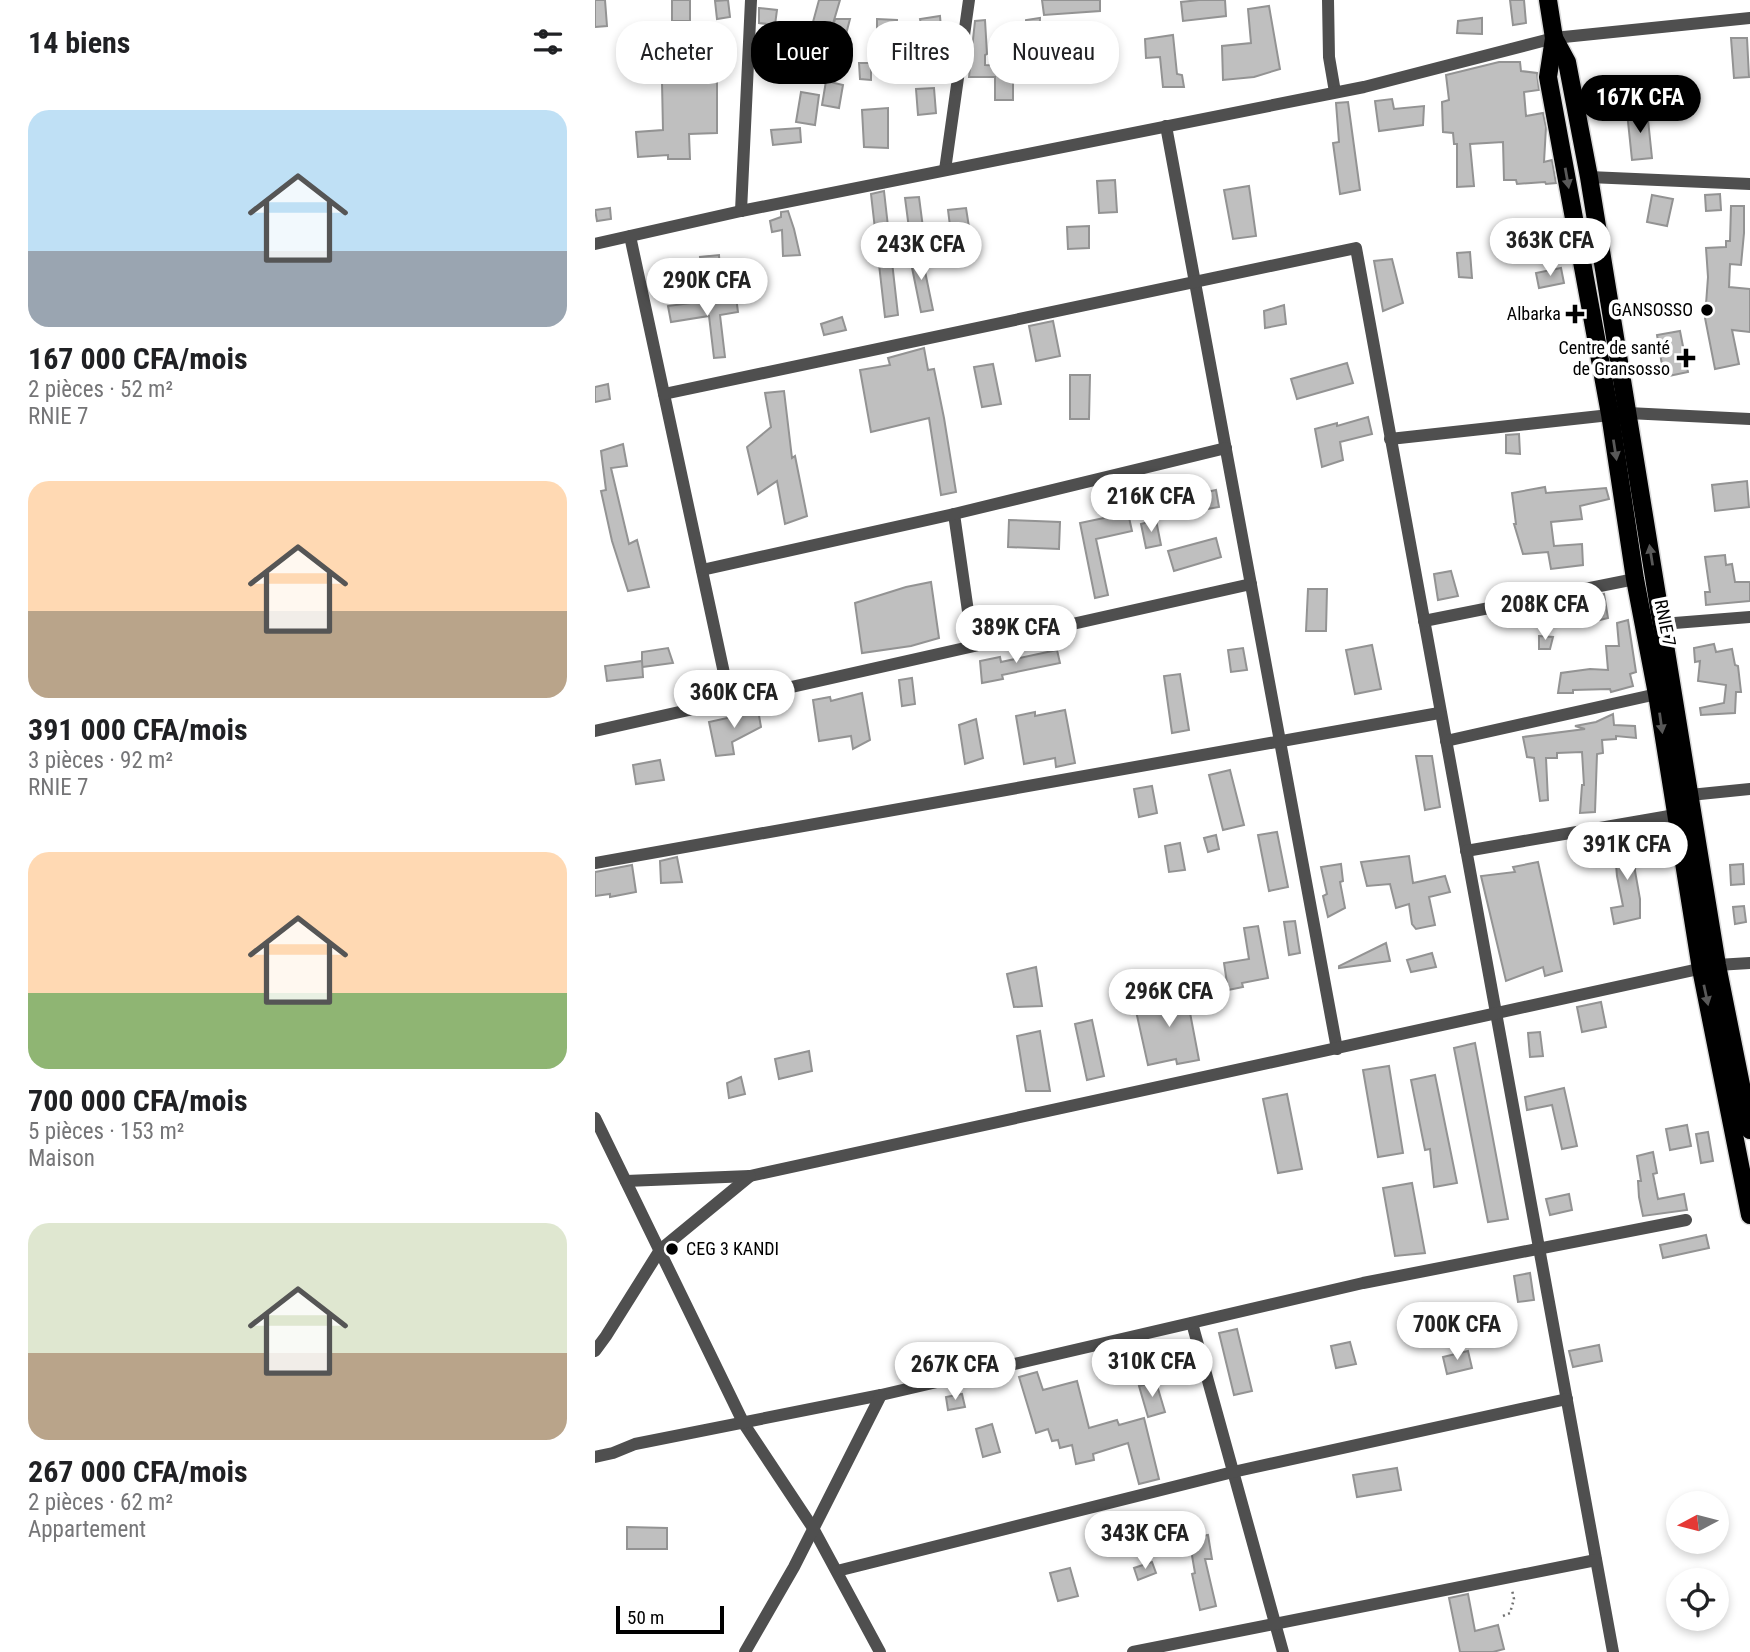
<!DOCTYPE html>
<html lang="fr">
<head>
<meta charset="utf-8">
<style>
  body { margin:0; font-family:"Roboto Condensed",sans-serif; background:#f6f6f6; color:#202124; height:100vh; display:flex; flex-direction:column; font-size:26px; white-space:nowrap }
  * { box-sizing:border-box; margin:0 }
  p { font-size:23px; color:#757577 }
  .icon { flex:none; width:38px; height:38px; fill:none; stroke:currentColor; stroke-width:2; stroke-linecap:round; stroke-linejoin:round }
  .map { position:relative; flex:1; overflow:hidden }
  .drawer { display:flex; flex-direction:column; background:#fff; width:595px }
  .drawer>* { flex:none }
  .guide { position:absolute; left:21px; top:21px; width:665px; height:63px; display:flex; gap:14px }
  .needle { width:46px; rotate:263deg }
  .tools { position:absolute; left:1071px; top:1491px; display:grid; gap:14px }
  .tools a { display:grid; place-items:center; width:63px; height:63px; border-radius:50%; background:#fff; box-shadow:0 4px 10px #0003; font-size:35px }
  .scale { position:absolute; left:21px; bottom:18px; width:108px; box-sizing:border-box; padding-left:7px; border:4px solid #000; border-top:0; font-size:19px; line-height:24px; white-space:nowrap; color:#000; -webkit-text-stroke:5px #fff; paint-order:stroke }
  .price { position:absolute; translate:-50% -60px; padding:0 16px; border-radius:24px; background:#fff; color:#222; font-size:23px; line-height:46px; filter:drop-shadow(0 2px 4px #0008) }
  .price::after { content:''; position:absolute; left:50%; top:42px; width:21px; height:16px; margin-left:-10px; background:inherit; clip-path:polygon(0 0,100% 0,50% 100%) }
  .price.current { background:#000; color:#fff }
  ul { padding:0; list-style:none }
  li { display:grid; align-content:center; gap:14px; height:371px; padding:0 28px }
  li span { display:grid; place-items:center; height:217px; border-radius:21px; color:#555 }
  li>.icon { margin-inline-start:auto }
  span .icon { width:126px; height:126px; fill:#fffc; stroke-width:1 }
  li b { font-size:30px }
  h2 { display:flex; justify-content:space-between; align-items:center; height:84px; padding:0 28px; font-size:30px }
  .chip { padding:0 24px; border-radius:28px; background:#fff; box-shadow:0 4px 10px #0003; font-size:24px; line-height:63px }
  .chip.current { background:#000; color:#fff }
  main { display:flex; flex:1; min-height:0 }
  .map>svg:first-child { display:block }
  .building { fill:#bfbfbf; stroke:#939393; stroke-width:2 }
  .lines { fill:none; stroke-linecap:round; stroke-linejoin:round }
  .primary-casing { stroke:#dbdbdb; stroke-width:21 }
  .path { stroke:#717171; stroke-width:2.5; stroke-dasharray:2 3.5; stroke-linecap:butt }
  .street { stroke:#4f4f4f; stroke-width:12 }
  .primary { stroke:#000; stroke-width:18 }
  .oneway { fill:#595959 }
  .poi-dot { fill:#000; stroke:#fff; stroke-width:2.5 }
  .labels { text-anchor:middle; stroke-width:7; stroke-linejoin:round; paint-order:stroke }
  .poi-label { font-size:18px; fill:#000; stroke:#fff; text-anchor:end }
  .street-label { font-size:18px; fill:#000; stroke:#fff }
</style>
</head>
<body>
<main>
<section class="drawer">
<h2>14 biens<svg class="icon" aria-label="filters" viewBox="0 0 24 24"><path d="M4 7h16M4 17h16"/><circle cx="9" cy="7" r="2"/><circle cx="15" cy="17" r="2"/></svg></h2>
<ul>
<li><span style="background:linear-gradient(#bfe0f5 65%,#9aa5b1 0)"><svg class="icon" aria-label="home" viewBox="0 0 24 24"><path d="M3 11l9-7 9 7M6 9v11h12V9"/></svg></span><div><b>167 000 CFA/mois</b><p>2 pièces · 52 m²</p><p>RNIE 7</p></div></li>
<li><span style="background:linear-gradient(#ffd9b3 60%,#b9a48a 0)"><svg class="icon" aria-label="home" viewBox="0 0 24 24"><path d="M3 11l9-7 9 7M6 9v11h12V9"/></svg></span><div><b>391 000 CFA/mois</b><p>3 pièces · 92 m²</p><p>RNIE 7</p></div></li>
<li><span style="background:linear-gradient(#ffd9b3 65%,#8fb573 0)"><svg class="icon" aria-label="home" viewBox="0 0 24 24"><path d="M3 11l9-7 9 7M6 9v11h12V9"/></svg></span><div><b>700 000 CFA/mois</b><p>5 pièces · 153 m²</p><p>Maison</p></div></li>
<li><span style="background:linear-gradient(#dfe7d0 60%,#b9a48a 0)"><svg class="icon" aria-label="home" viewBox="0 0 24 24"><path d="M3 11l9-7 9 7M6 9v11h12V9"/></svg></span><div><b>267 000 CFA/mois</b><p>2 pièces · 62 m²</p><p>Appartement</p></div></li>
</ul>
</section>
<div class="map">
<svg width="1155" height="1652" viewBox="0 0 1155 1652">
  <rect width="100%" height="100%" fill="#fff"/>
  <g class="building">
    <polygon points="0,0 10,0 12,26 0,27"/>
    <rect x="77" y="0" width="18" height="21"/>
    <polygon points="133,0 135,17 122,19 120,1"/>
    <polygon points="224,0 245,0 237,27 218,22"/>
    <polygon points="447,0 505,0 505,11 449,15"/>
    <polygon points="604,0 630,0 631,16 588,21 586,2"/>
    <polygon points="915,0 929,0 931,23 918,25"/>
    <polygon points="674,6 685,69 659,77 628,80 627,46 656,43 653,9"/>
    <polygon points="164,8 182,10 180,25 164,23"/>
    <polygon points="345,16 346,28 327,30 325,19"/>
    <polygon points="445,18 444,48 431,49 431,20"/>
    <polygon points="887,18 887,34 862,33 863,21"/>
    <polygon points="240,19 255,19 245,57 231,53"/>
    <polygon points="282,19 302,20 301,38 312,38 313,58 282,62"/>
    <polygon points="390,20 392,54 390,55 390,65 418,66 418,100 400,100 400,77 374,77 380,21"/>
    <polygon points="578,35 582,74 587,75 589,87 568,87 565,57 551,58 550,39"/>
    <polygon points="1136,38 1152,38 1154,77 1139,78"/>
    <polygon points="904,62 925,62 926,71 942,73 944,90 929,92 931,116 948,113 951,127 949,162 957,160 961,183 951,184 950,182 922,184 921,180 909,180 908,142 875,144 879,186 862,187 862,144 859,144 858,133 848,132 847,102 854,100 851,75"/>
    <polygon points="264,63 276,63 276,80 265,79"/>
    <polygon points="122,81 122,133 94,134 95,159 73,159 73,155 43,157 41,132 68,130 67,82"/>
    <polygon points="231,81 248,85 244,108 227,105"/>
    <polygon points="339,88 341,113 323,115 321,89"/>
    <polygon points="206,92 224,95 220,125 201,122"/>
    <polygon points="797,99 799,109 829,106 828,125 784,131 780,101"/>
    <polygon points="753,102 765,190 745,194 738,143 744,142 741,103"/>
    <polygon points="293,108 293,148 269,147 267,110"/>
    <polygon points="1052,110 1057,158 1037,160 1032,112"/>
    <polygon points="205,128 206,142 178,145 176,130"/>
    <polygon points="520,180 522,212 504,213 502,181"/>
    <polygon points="654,186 661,236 638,239 629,190"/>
    <polygon points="289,191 303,315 290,317 276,194"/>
    <polygon points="1125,194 1126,210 1111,211 1110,195"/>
    <polygon points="1057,195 1078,199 1072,226 1052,222"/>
    <polygon points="324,197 330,243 316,244 310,198"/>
    <polygon points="1136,206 1149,206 1149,233 1146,265 1135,264 1134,287 1155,289 1155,332 1137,330 1144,364 1120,369 1110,318 1113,277 1111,248 1131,247 1131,241 1135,241"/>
    <polygon points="15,208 16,219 2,221 0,210"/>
    <polygon points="371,208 376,240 357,242 353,210"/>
    <polygon points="193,211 199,229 205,255 188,256 187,230 177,232 175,221 186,217 186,212"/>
    <polygon points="494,226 494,248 473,249 472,227"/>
    <polygon points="326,252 338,310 326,312 314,253"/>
    <polygon points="875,252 877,278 864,277 862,253"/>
    <polygon points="124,255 125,270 107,271 105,257"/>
    <polygon points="797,259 808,303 788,311 779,261"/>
    <polygon points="966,268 969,283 944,288 941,273"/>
    <polygon points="141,297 143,312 125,315 130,357 119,358 114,316 76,322 73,306"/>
    <polygon points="689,305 691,324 670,328 669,311"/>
    <polygon points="247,317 251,330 229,335 226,324"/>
    <polygon points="458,321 465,356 441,361 434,326"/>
    <polygon points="1085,331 1093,372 1069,377 1062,335"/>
    <polygon points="329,348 333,370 339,369 349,418 361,492 346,495 334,418 276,432 265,370 295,365 293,358"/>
    <polygon points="752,363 758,383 702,399 696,379"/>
    <polygon points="398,364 406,404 387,407 379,367"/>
    <polygon points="475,375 495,375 494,419 475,419"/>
    <polygon points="13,384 15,399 0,402 0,387"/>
    <polygon points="189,391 197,458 200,456 212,516 190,524 182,481 163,494 152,447 176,427 170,393"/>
    <polygon points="773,417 777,434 745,442 748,460 727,467 720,429 742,423 742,426"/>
    <polygon points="924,434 925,454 911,453 911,435"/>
    <polygon points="28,444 32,466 16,468 34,544 42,540 54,587 33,591 17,541 6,491 11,490 6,451"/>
    <polygon points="1152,481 1154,507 1120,511 1117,485"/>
    <polygon points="950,487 951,493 1011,488 1014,499 985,506 987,519 956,522 959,546 987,544 988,565 956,569 953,552 928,554 919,524 921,524 917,493"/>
    <polygon points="621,490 624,507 601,511 597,495"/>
    <polygon points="533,513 537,531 501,539 513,595 500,598 485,523"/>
    <polygon points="414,520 465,522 464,549 413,547"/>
    <polygon points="561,520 566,545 551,548 546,524"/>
    <polygon points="621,538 626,557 579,571 573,551"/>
    <polygon points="1130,555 1131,565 1137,564 1140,582 1155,582 1155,601 1111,605 1110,592 1115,592 1110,557"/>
    <polygon points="856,571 863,596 843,600 839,574"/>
    <polygon points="336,582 344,638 316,646 267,653 260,603 311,587"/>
    <polygon points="713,589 732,589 731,631 711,631"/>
    <polygon points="1009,594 1013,618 1001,621 998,596"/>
    <polygon points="1033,620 1041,672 1035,674 1038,686 1016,692 1015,689 978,690 978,693 963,693 966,673 995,669 1013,670 1011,646 1024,646 1022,623"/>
    <polygon points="944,636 958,637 955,649 944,649"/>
    <polygon points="1119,644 1121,652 1137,649 1140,665 1143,666 1146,692 1141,692 1140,713 1106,715 1105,708 1129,703 1131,685 1103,681 1105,661 1100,662 1099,648"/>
    <polygon points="777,645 786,689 760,694 751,650"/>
    <polygon points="73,648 78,663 47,667 47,652"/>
    <polygon points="648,648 652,670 636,672 633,650"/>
    <polygon points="462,650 465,663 407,675 408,679 387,683 385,661 405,657 406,662"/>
    <polygon points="47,661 48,677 12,681 10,666"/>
    <polygon points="585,674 594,730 577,733 569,676"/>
    <polygon points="317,678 320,704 307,706 304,680"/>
    <polygon points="267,693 275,740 258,749 256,736 224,741 218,700 235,697 236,701"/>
    <polygon points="162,704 166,727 137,742 139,754 121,756 114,722 146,715 146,710"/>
    <polygon points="470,710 480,763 461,767 460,758 429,764 421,716 440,712 440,716"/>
    <polygon points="1018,714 1019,725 1040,726 1041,738 1021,736 1021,739 1007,740 1008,753 1002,754 1000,812 985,813 987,785 989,785 987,752 962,753 962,758 951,758 953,800 945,801 939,758 932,757 928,737 990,729 980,726 1001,722"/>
    <polygon points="381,719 388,758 370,764 364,725"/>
    <polygon points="821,756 837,756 845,807 830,810"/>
    <polygon points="65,760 69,780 41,784 38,765"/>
    <polygon points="635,770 649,825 628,830 614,775"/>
    <polygon points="557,786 562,813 544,817 539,789"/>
    <polygon points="682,832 693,887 674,891 663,835"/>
    <polygon points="621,835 624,849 613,852 609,838"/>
    <polygon points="1041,839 1040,871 1045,899 1045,918 1019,924 1016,908 1028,906 1022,876 1019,841"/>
    <polygon points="585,843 590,870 574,872 570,846"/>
    <polygon points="814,856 818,883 850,876 855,892 834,897 840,925 821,929 817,924 814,904 801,908 795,884 772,886 766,862"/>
    <polygon points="82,857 87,882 66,883 65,861"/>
    <polygon points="943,862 967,971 950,976 948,967 911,981 886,876 920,872 918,867"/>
    <polygon points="746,864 748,881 745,882 750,908 733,917 728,896 732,894 726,867"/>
    <polygon points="1148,864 1149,884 1136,885 1135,865"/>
    <polygon points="37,865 41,892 15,897 15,894 0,896 0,872"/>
    <polygon points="1149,906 1151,922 1140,924 1138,907"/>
    <polygon points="700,921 705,953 694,955 689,922"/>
    <polygon points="663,926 673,978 647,983 648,987 633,990 629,963 654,959 649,928"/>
    <polygon points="791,943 795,961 744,968 744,966"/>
    <polygon points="837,953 841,967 816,972 812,960"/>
    <polygon points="441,967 447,1006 419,1007 412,974"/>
    <polygon points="588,976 604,1060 582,1064 581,1059 553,1065 541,1011 578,1004 573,979"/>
    <polygon points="1006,1002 1011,1027 987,1032 982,1007"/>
    <polygon points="497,1020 509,1076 492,1080 480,1024"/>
    <polygon points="445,1031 455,1091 431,1091 422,1036"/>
    <polygon points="945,1032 948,1056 935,1057 933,1033"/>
    <polygon points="880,1043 913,1219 893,1222 859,1048"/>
    <polygon points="214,1051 217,1071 184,1079 180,1059"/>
    <polygon points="794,1066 808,1153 783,1157 768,1070"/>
    <polygon points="840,1075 862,1183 839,1187 835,1149 830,1150 816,1080"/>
    <polygon points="146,1077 150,1094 134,1098 132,1083"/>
    <polygon points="969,1088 982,1146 967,1149 957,1105 932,1110 930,1097"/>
    <polygon points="692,1094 707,1169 683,1173 668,1099"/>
    <polygon points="1092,1125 1096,1146 1075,1150 1071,1129"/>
    <polygon points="1113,1132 1118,1161 1106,1163 1101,1134"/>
    <polygon points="1058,1152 1062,1173 1058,1174 1063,1199 1089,1194 1092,1210 1048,1216 1044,1197 1043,1181 1046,1181 1042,1156"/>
    <polygon points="817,1183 830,1253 800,1256 788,1188"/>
    <polygon points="974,1194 977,1210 955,1215 951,1199"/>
    <polygon points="1111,1235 1114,1248 1068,1258 1065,1245"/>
    <polygon points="935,1273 939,1300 923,1302 919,1276"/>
    <polygon points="642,1329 657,1391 639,1395 624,1333"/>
    <polygon points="755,1342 761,1364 741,1368 736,1346"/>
    <polygon points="1004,1345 1007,1361 978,1367 974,1351"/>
    <polygon points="873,1351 877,1368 852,1374 848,1357"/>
    <polygon points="442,1372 448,1390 482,1381 494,1428 522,1420 524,1425 549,1418 564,1479 544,1484 533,1443 498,1454 499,1460 481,1464 477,1445 465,1448 463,1440 457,1441 453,1429 441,1433 424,1377"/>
    <polygon points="561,1382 570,1412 553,1417 544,1386"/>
    <polygon points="367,1394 370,1407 353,1410 351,1397"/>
    <polygon points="397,1424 405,1452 388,1457 381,1429"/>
    <polygon points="802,1468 806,1490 762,1497 758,1475"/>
    <polygon points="32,1527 72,1528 72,1549 32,1549"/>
    <polygon points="613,1535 617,1559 610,1559 621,1606 605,1610 597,1574 600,1573 594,1538"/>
    <polygon points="557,1562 561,1573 543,1580 539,1568"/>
    <polygon points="475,1568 483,1596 463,1601 455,1573"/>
    <polygon points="873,1594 880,1631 903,1625 909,1649 898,1652 865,1652 854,1598"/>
  </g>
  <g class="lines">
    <defs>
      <g id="primary">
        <polyline points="953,0 959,38 953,77 1015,414 1040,579 1062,694 1106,969 1155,1215"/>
        <polyline points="959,38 972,62 994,177 1122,965 1155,1130"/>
      </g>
    </defs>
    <use href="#primary" class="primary-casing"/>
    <polyline class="path" points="908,1616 915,1613 919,1599 917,1590"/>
    <g class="street">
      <polyline points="733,0 734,57 740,92"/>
      <polyline points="571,126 742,1049"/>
      <polyline points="350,170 374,0"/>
      <polyline points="994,177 1155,184"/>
      <polyline points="146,211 156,0"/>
      <polyline points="35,236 135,701"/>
      <polyline points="0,244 146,211 769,87 959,38 1155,18"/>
      <polyline points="69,394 761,248 1018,1652"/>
      <polyline points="795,439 1033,413 1155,419"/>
      <polyline points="359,514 378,646"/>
      <polyline points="107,570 359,514 631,448"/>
      <polyline points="829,621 1040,579"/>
      <polyline points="1067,624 1155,617"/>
      <polyline points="0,731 656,584"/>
      <polyline points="851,741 1062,694"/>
      <polyline points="1095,795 1155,789"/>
      <polyline points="871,851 1080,815"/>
      <polyline points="0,863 844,713"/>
      <polyline points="0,1118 149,1424 218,1528 285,1652"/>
      <polyline points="31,1181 155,1176 1122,965 1155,963"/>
      <polyline points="597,1323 688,1652"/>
      <polyline points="0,1351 11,1336 65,1250 155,1176"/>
      <polyline points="0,1457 18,1453 40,1444 286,1395 768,1283 1091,1220"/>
      <polyline points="242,1571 638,1472 972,1399"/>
      <polyline points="150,1652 199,1567 286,1395"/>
      <polyline points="538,1652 1001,1560"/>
    </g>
    <use href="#primary" class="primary"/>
  </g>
  <defs><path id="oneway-solid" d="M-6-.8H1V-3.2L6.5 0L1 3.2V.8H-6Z" transform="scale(1.75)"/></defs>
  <g class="oneway">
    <use href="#oneway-solid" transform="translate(972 178) rotate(80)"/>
    <use href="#oneway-solid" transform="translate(1020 450) rotate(81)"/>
    <use href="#oneway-solid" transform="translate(1056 555) rotate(-99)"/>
    <use href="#oneway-solid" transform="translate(1066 723) rotate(82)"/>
    <use href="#oneway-solid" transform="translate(1111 995) rotate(78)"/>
  </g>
  <g class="poi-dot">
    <circle cx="1112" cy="310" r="7"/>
    <path d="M976.5 303.5h7v7h7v7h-7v7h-7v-7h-7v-7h7z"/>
    <path d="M1087.5 347.5h7v7h7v7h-7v7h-7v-7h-7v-7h7z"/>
    <circle cx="77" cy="1249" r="7"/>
  </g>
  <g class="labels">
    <g class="poi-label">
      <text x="1098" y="316">GANSOSSO</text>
      <text x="966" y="320">Albarka</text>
      <text x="1075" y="354">Centre de santé<tspan x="1075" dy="21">de Gransosso</tspan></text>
      <text x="91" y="1255" text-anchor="start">CEG 3 KANDI</text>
    </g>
    <g class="street-label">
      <text transform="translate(1070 623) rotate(79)" y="6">RNIE 7</text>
    </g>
  </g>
</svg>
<div class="tools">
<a><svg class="needle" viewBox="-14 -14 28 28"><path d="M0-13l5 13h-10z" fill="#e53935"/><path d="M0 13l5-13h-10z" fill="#757577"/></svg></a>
<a><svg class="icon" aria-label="locate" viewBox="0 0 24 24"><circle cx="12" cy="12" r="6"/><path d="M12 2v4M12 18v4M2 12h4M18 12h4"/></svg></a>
</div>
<div class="scale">50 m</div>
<b class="price current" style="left:1045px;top:135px">167K CFA</b>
<b class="price" style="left:955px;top:278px">363K CFA</b>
<b class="price" style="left:326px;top:282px">243K CFA</b>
<b class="price" style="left:112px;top:318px">290K CFA</b>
<b class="price" style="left:556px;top:534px">216K CFA</b>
<b class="price" style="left:950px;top:642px">208K CFA</b>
<b class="price" style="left:421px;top:665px">389K CFA</b>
<b class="price" style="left:139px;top:730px">360K CFA</b>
<b class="price" style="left:1032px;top:882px">391K CFA</b>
<b class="price" style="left:574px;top:1029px">296K CFA</b>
<b class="price" style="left:862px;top:1362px">700K CFA</b>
<b class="price" style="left:557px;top:1399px">310K CFA</b>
<b class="price" style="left:360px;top:1402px">267K CFA</b>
<b class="price" style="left:550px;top:1571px">343K CFA</b>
<div class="guide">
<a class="chip">Acheter</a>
<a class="chip current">Louer</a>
<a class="chip">Filtres</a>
<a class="chip">Nouveau</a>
</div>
</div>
</main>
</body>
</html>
